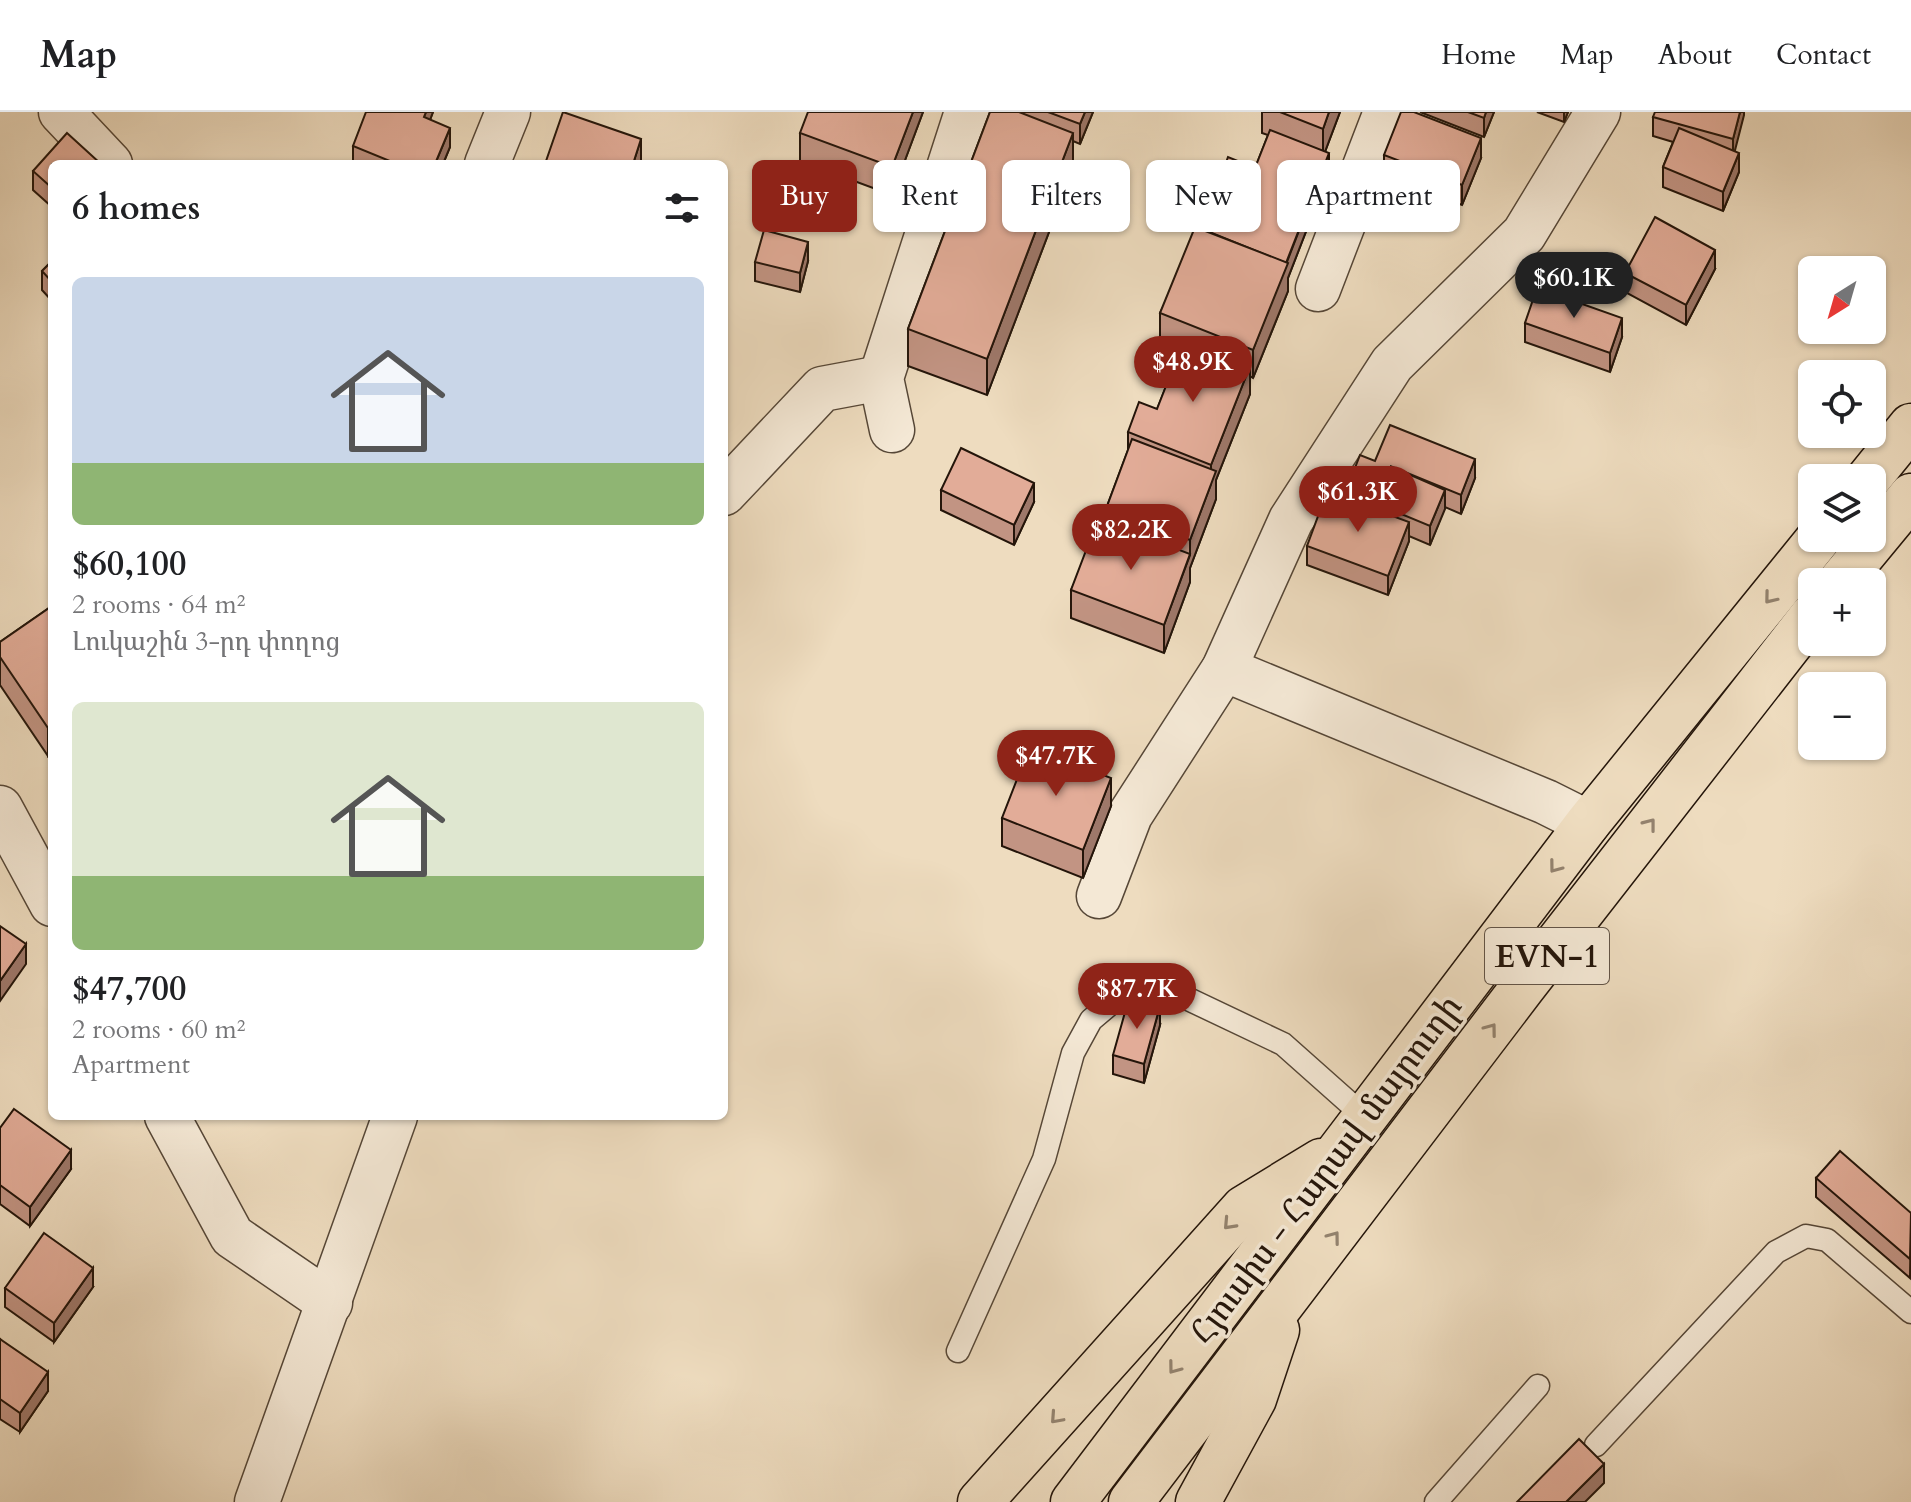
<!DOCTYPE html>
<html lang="en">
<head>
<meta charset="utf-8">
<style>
  body { margin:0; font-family:Cardo,"Noto Serif Armenian",serif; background:#f6f6f6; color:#202124; height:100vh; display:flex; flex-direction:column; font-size:30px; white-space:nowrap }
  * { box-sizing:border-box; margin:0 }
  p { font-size:26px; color:#757577 }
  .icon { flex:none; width:44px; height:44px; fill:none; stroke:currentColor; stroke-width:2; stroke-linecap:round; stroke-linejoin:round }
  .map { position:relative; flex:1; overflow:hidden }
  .details { position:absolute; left:48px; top:48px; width:680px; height:960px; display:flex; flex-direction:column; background:#fff; border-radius:12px; box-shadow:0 2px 6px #0004 }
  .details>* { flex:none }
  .guide { position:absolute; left:752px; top:48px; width:760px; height:72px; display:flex; gap:16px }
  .needle { width:52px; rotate:217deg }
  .tools { position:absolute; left:1798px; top:144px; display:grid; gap:16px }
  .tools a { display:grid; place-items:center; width:88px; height:88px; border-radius:12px; background:#fff; box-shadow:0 2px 6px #0004; font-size:40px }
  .price { position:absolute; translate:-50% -68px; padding:0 18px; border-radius:28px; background:#8f2418; color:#fff; font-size:26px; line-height:52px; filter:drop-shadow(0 2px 4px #0008) }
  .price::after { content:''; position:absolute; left:50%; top:48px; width:24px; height:18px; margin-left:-12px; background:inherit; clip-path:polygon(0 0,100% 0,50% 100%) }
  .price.current { background:#222; color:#fff }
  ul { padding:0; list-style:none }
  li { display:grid; align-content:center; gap:16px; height:424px; padding:0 24px }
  li span { display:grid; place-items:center; height:248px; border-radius:12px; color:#555 }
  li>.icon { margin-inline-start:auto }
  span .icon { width:144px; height:144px; fill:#fffc; stroke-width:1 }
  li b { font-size:34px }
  h2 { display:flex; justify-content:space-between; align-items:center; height:96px; padding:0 24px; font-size:34px }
  .tag { padding:0 28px; border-radius:12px; background:#fff; box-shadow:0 2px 6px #0004; font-size:28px; line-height:72px }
  .tag.current { background:#8f2418; color:#fff }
  header { display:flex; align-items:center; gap:48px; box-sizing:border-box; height:112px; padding:0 40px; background:#fff; border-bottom:2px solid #e0e0e0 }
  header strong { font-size:38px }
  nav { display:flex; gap:44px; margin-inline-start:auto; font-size:28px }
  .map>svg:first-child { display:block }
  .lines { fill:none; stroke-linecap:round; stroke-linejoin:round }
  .service-casing { stroke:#564737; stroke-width:25 }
  .minor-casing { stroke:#564737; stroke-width:47 }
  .tertiary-casing { stroke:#564737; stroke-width:47 }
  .trunk-casing { stroke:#24150a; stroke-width:47 }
  .service { stroke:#f4e8d5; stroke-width:22 }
  .minor { stroke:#f4e8d5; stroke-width:44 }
  .tertiary { stroke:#f4e8d5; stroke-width:44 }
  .trunk { stroke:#eedcbf; stroke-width:44 }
  .wall { fill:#c29483; stroke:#24150a; stroke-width:2 }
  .shaded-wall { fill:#9e786a; stroke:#24150a; stroke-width:2 }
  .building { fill:#e2ac98; stroke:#24150a; stroke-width:2 }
  .oneway { stroke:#93826e }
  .labels { text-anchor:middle; stroke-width:7; stroke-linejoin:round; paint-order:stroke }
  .shield { fill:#f4e8d5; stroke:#625447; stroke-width:2 }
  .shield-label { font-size:32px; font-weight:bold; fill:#24150a }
  .street-label { font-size:34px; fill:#24150a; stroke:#f4e8d5 }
</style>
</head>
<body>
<header>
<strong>Map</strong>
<nav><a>Home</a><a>Map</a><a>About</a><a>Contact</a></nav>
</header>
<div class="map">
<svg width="1911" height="1390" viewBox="0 0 1911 1390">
  <rect width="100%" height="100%" fill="#eedcbf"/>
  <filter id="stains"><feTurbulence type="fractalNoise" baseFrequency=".0025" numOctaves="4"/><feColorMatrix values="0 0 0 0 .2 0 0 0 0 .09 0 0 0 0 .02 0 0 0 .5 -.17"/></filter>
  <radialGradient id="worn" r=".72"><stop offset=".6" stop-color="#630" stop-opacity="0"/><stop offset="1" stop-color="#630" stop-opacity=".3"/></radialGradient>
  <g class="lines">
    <defs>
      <g id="service">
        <polyline points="958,1239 1044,1047 1073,941 1091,908 1142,865 1283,932 1364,1004"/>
        <polyline points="1596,1333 1776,1140 1806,1124 1827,1128 1911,1200"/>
        <polyline points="1436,1390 1538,1274"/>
      </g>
      <g id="minor">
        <polyline points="487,52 508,0"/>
        <polyline points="1318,177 1386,0"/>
        <polyline points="892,318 881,266 967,0"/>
        <polyline points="724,381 822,277 881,266"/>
        <polyline points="1224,557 1546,690 1588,711"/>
        <polyline points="0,696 52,792"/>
        <polyline points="1099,784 1130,703 1224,557 1291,408 1392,252 1524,122 1598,0"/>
        <polyline points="167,1004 232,1124 330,1191"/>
      </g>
      <g id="tertiary">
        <polyline points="61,0 110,52"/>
        <polyline points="257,1390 395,1004"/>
      </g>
      <g id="trunk">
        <polyline points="1869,366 1911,314"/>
        <polyline points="1840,470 1911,384"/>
        <polyline points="980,1390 1244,1096 1321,1049"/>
        <polyline points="1073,1390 1588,711 1819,426"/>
        <polyline points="1131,1390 1523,875 1812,504"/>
        <polyline points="1198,1390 1254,1287 1277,1218"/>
      </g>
    </defs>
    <use href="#service" class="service-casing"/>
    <use href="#minor" class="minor-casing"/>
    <use href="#tertiary" class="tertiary-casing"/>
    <use href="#trunk" class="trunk-casing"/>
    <use href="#service" class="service"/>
    <use href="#minor" class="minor"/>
    <use href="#tertiary" class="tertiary"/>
    <use href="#trunk" class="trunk"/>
  </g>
  <g class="wall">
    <polygon points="433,0 430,8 450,35 443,52 353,52 353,34"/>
    <polygon points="923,0 892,83 800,49 800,21"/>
    <polygon points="990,0 1093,0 1080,32 1073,29 1073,57 987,283 908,254 908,217"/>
    <polygon points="1262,0 1340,0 1325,40 1329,60 1288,166 1288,179 1253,266 1250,264 1250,282 1216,368 1216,387 1190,456 1190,470 1164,541 1071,506 1071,478 1106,410 1106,397 1128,338 1128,320 1157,297 1181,237 1160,229 1160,201 1202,117 1255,56 1268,23 1262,21"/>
    <polygon points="1420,0 1494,0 1484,25"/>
    <polygon points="1537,0 1568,0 1564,10"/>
    <polygon points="1744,0 1734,39 1739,60 1723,99 1663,75 1663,55 1673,30 1653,24 1653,5"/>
    <polygon points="1384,43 1481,46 1462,93 1384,62"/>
    <polygon points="52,52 52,95 33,78 33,59"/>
    <polygon points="52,149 52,189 42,178 42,159"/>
    <polygon points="808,149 800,180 755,169 755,150"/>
    <polygon points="1715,157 1686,213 1625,180 1625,161"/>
    <polygon points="1525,211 1622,225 1610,260 1525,230"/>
    <polygon points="1375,349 1475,366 1461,402 1445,395 1430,433 1409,424 1409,429 1388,483 1307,453 1307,434 1346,386 1346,379"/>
    <polygon points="941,378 1034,390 1014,433 941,398"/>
    <polygon points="52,494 52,641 48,644 0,573 0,530"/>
    <polygon points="1111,694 1083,766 1002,734 1002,706"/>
    <polygon points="1160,913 1144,971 1113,962 1113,943"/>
    <polygon points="0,1016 71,1057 30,1114 0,1092"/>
    <polygon points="1816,1066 1911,1101 1910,1166 1816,1085"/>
    <polygon points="93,1175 54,1230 5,1195 5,1176"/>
    <polygon points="0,1227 48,1279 20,1320 0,1307"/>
  </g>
  <g class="shaded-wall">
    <polygon points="426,0 433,0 424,24 424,5"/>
    <polygon points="913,0 923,0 892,83 892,55"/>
    <polygon points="1085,0 1093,0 1080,32 1080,12"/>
    <polygon points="1329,0 1340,0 1323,45 1323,17"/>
    <polygon points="1486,0 1494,0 1484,25 1484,6"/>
    <polygon points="1564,0 1568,0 1564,10"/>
    <polygon points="1740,0 1744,0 1744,3 1733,46 1733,27"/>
    <polygon points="450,16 450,35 443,52 435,52"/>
    <polygon points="1073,21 1073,57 987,283 987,247"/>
    <polygon points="1481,26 1481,46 1462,93 1462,73"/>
    <polygon points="641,27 641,52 633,52"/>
    <polygon points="1329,41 1329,60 1288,166 1288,179 1253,266 1253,238"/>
    <polygon points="1739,41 1739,60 1723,99 1723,80"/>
    <polygon points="808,130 808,149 800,180 800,161"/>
    <polygon points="1715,138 1715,157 1686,213 1686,193"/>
    <polygon points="1622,206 1622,225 1610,260 1610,241"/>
    <polygon points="1250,254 1250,282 1216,368 1216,387 1190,456 1190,470 1164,541 1164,513 1190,443 1190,428 1211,372 1211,353"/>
    <polygon points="1475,347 1475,366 1461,402 1461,383"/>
    <polygon points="1034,371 1034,390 1014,433 1014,413"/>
    <polygon points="1445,378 1445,397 1430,433 1430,414"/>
    <polygon points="1409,410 1409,429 1388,483 1388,464"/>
    <polygon points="52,613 52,641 48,644 48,616"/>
    <polygon points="1111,666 1111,694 1083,766 1083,738"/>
    <polygon points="26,832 26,852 0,889 0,869"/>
    <polygon points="1160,894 1160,913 1144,971 1144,952"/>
    <polygon points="71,1038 71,1057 30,1114 30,1095"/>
    <polygon points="93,1156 93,1175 54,1230 54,1211"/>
    <polygon points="48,1260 48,1279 20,1320 20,1301"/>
    <polygon points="1604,1352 1604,1371 1585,1390 1566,1390"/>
  </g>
  <g class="building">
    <polygon points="366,0 426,0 424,5 450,16 435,52 397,52 353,34"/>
    <polygon points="563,0 641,27 633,52 545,52"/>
    <polygon points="808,0 913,0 892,55 800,21"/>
    <polygon points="990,0 1019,0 1073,21 987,247 908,217"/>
    <polygon points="1048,0 1085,0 1080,12"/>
    <polygon points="1280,0 1329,0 1323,17"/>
    <polygon points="1401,0 1414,0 1481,26 1462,73 1384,43"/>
    <polygon points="1468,0 1486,0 1484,6"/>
    <polygon points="1655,0 1740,0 1733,27 1653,5"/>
    <polygon points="1679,16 1739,41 1723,80 1663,55"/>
    <polygon points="1270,18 1329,41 1286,151 1202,117 1228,45 1255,56"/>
    <polygon points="67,21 101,52 52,52 52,76 33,59"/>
    <polygon points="1655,105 1715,138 1686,193 1625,161"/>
    <polygon points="1195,115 1288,151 1253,238 1160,201"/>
    <polygon points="764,118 808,130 800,161 755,150"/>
    <polygon points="52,149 52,170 42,159"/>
    <polygon points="1537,176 1622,206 1610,241 1525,211"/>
    <polygon points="1184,228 1250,254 1211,353 1128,320 1139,290 1157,297"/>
    <polygon points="1390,313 1475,347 1461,383 1390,354 1445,378 1430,414 1346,379 1360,343 1375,349"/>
    <polygon points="1132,327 1216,359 1190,428 1106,397"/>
    <polygon points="961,336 1034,371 1014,413 941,378"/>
    <polygon points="1327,380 1409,410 1388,464 1307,434"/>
    <polygon points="1098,407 1190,442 1164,513 1071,478"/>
    <polygon points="52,494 52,613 48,616 0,545 0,530"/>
    <polygon points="1030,634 1111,666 1083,738 1002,706"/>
    <polygon points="0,814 26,832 0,869"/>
    <polygon points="1129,886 1160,894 1144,952 1113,943"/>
    <polygon points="14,997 71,1038 30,1095 0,1073 0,1016"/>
    <polygon points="1840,1039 1911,1101 1910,1147 1816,1066"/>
    <polygon points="44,1121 93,1156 54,1211 5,1176"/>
    <polygon points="0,1227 48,1260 20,1301 0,1287"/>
    <polygon points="1579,1327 1604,1352 1566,1390 1517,1390"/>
  </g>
  <defs><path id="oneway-chevron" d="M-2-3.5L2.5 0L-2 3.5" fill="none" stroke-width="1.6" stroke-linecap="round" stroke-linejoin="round" transform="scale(2)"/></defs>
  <g class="oneway">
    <use href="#oneway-chevron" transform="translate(1770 486) rotate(129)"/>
    <use href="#oneway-chevron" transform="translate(1650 712) rotate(-52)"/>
    <use href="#oneway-chevron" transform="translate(1555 755) rotate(127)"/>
    <use href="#oneway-chevron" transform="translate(1491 917) rotate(-53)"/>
    <use href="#oneway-chevron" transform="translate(1229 1112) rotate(133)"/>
    <use href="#oneway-chevron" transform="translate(1334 1125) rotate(-53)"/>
    <use href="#oneway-chevron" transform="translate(1174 1256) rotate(127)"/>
    <use href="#oneway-chevron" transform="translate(1056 1306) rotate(132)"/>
  </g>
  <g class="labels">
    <rect class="shield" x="1485" y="816" width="124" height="56" rx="6"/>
    <g class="shield-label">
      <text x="1547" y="855">EVN-1</text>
    </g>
    <g class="street-label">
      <text transform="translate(1325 1057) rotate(-53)" y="12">Հյուսիս - Հարավ մայրուղի</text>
    </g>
  </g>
  <rect width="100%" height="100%" filter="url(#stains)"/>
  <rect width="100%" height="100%" fill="url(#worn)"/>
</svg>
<div class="tools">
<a><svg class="needle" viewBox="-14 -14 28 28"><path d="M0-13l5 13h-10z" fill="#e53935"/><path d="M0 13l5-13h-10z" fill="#757577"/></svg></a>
<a><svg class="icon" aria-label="locate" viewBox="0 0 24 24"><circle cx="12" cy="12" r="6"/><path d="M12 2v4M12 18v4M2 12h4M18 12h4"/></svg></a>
<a><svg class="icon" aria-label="layers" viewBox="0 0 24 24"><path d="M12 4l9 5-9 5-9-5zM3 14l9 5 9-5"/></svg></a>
<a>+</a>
<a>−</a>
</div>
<b class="price current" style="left:1574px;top:208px">$60.1K</b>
<b class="price" style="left:1193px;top:292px">$48.9K</b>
<b class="price" style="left:1358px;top:422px">$61.3K</b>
<b class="price" style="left:1131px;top:460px">$82.2K</b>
<b class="price" style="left:1056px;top:686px">$47.7K</b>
<b class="price" style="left:1137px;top:919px">$87.7K</b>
<div class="guide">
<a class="tag current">Buy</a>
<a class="tag">Rent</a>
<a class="tag">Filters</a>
<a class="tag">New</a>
<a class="tag">Apartment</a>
</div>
<section class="details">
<h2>6 homes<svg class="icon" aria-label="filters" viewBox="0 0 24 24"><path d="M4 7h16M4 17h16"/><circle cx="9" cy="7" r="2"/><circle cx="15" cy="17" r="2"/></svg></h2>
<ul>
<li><span style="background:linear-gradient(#c9d6e8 75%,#8fb573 0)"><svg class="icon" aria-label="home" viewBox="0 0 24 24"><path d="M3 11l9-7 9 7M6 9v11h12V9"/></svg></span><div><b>$60,100</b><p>2 rooms · 64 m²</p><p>Լուկաշին 3-րդ փողոց</p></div></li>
<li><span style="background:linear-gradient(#dfe7d0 70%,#8fb573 0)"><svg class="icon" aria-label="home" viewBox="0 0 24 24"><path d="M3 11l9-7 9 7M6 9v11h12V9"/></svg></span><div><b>$47,700</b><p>2 rooms · 60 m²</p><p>Apartment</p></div></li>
</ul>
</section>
</div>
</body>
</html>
